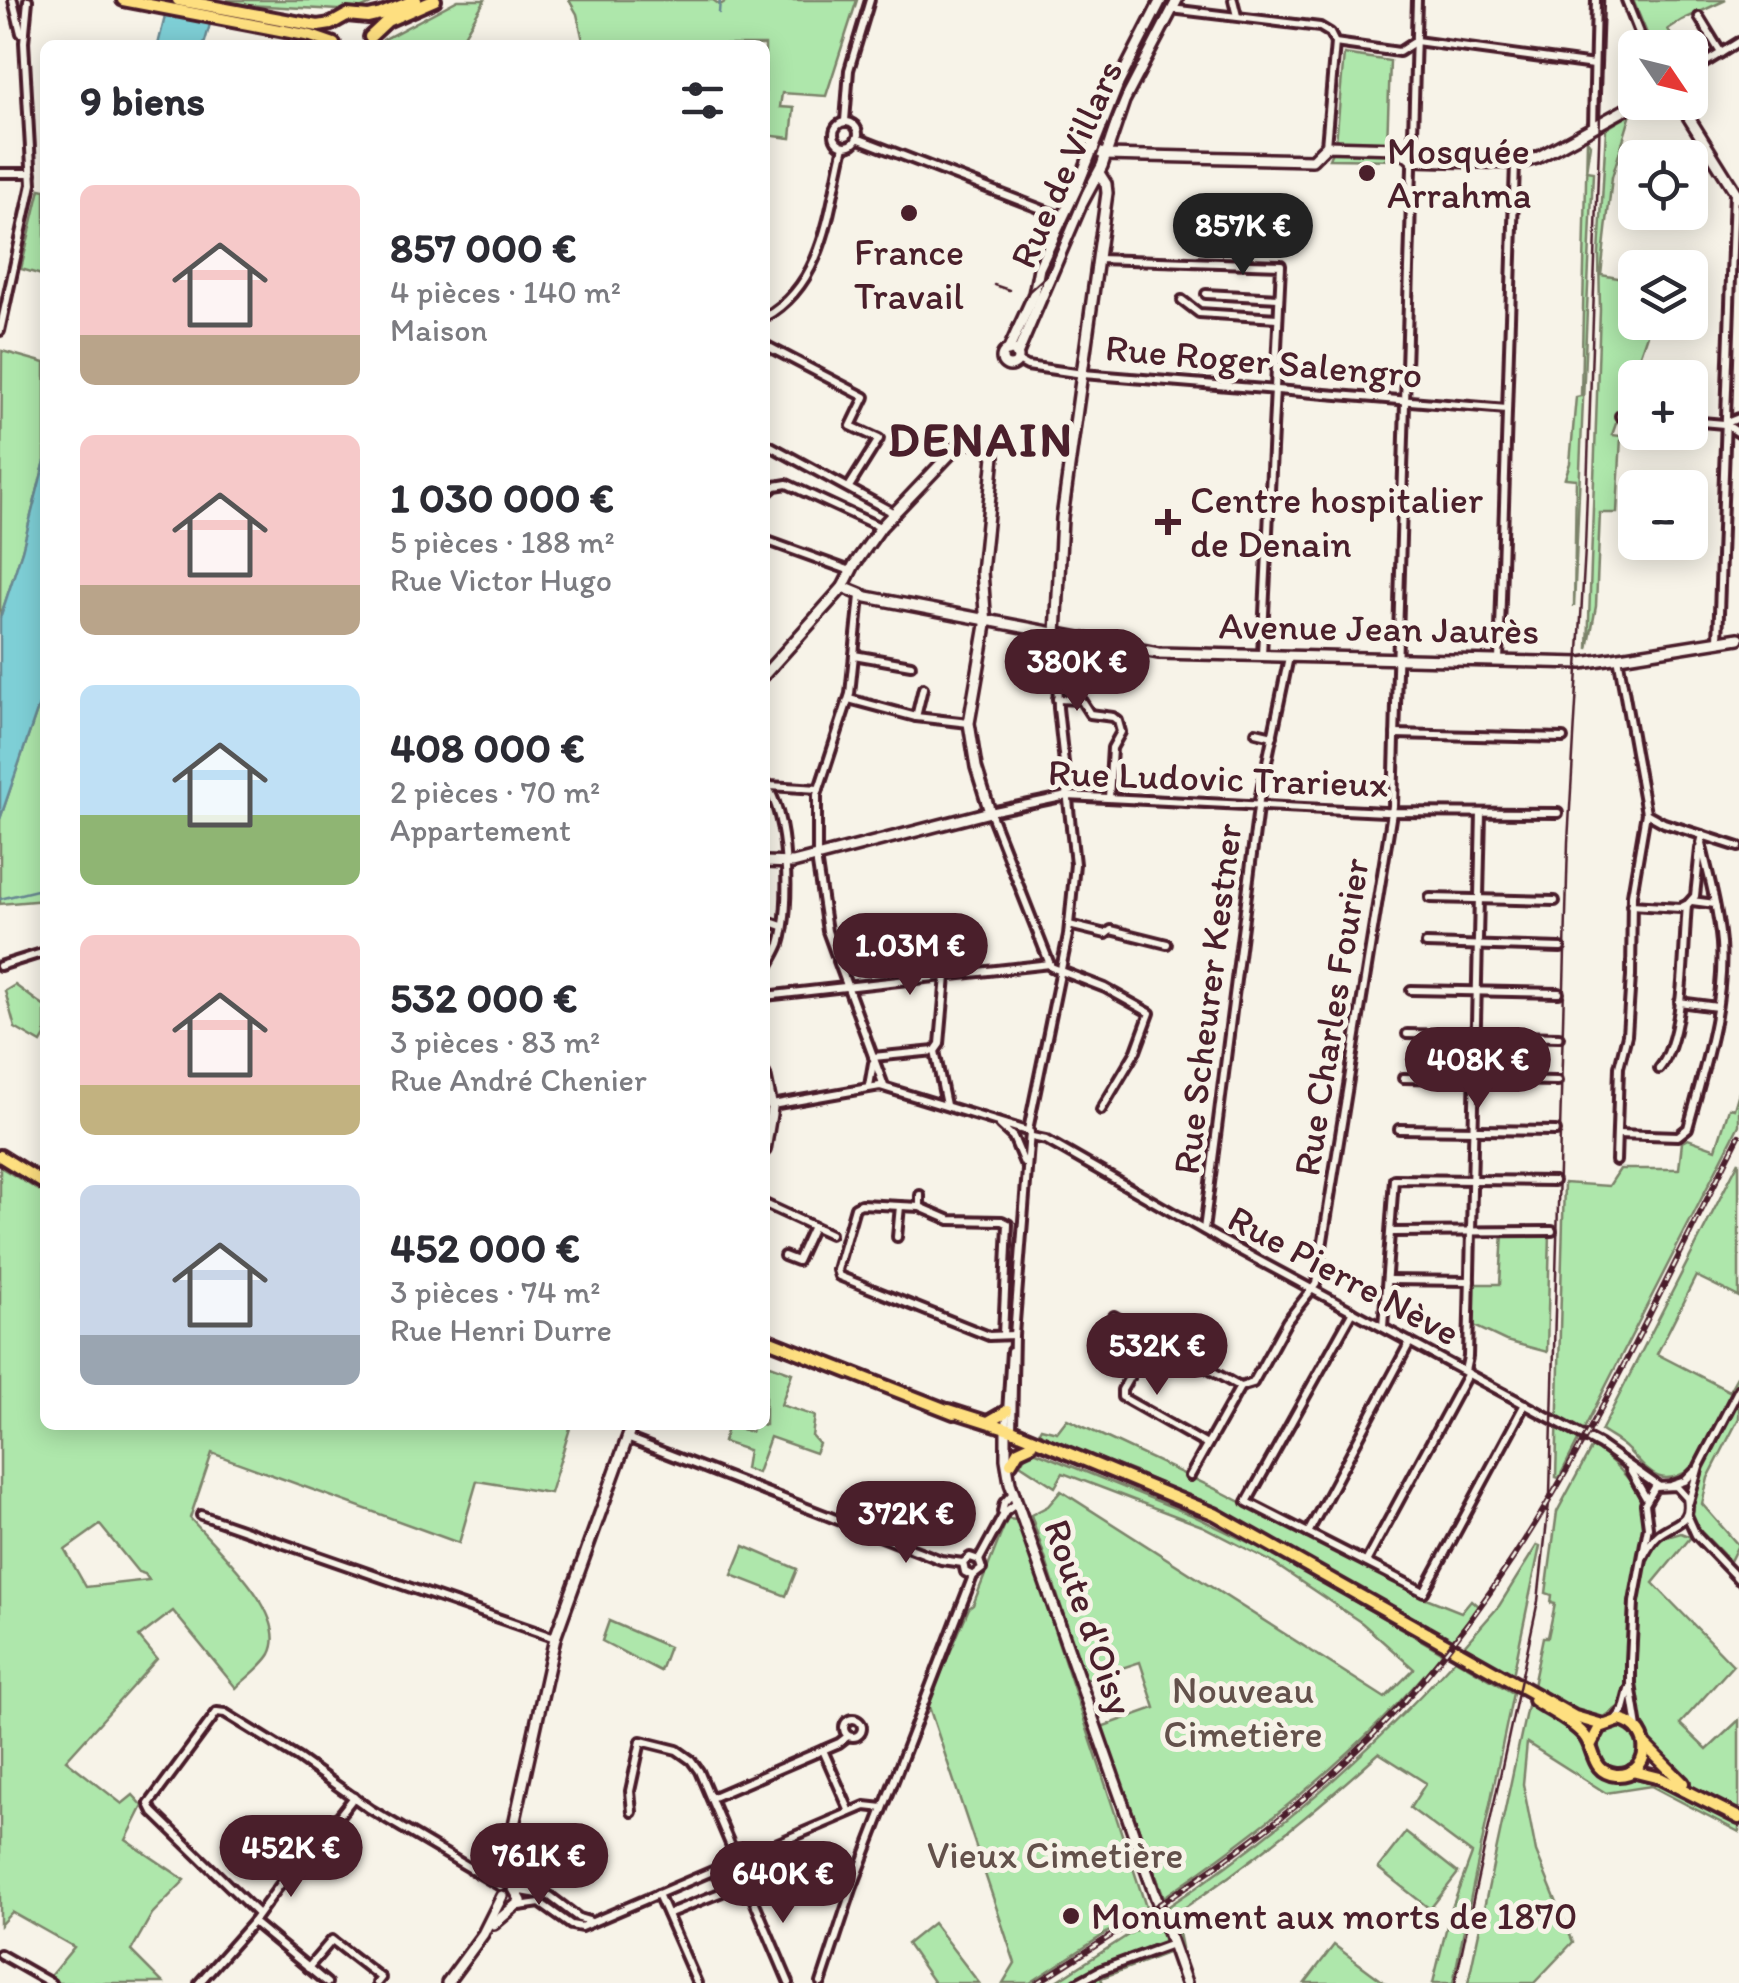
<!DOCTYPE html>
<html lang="fr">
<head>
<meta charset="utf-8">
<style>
  body { margin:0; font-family:Itim,sans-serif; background:#f7f7f7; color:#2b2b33; height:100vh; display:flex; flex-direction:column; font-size:38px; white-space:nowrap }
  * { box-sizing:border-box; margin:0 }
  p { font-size:32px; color:#7c7c81 }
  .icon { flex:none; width:55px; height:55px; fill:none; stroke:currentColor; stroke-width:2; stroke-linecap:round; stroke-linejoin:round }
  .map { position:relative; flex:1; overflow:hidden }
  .sheet { position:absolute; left:40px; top:40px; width:730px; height:1390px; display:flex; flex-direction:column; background:#fff; border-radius:15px; box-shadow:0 5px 25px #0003 }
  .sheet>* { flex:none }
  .needle { width:65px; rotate:125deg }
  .fabs { position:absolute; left:1618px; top:30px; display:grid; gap:20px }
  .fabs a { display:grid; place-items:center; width:90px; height:90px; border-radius:15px; background:#fff; box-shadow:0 5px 25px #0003; font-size:50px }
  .price { position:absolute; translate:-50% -85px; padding:0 22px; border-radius:35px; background:#4a1f2b; color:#fff; font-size:32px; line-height:65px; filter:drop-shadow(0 2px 5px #0008) }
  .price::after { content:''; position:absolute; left:50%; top:60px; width:30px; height:22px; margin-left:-15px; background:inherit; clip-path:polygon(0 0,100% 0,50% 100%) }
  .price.selected { background:#222; color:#fff }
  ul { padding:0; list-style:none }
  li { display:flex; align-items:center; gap:30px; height:250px; padding:0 40px }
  li span { display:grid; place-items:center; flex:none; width:280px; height:200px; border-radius:15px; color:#555 }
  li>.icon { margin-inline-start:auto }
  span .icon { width:120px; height:120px; fill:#fffc; stroke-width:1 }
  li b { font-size:42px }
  h2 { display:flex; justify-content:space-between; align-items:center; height:120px; padding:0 40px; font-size:42px }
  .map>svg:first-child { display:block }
  .green { fill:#aee7ab; stroke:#7c836b; stroke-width:2.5; fill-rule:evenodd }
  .water { fill:#7ecfd6; stroke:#698992; stroke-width:2.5 }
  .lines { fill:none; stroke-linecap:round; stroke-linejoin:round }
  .stream { stroke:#698992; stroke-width:2.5 }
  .street-casing { stroke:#4a1f2b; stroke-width:14 }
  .secondary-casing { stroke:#4a1f2b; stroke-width:16 }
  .primary-casing { stroke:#4a1f2b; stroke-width:18 }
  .street { stroke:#f7f3e8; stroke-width:6 }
  .secondary { stroke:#f7f3e8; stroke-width:9 }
  .primary { stroke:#fedf80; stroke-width:10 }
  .tram { stroke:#4a1f2b; stroke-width:2.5 }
  .rail-casing { stroke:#4a1f2b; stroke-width:6 }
  .rail { stroke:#f7f3e8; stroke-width:2.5; stroke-dasharray:8; stroke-linecap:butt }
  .poi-dot { fill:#4a1f2b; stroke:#f7f3e8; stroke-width:4 }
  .labels { text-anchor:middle; stroke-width:10; stroke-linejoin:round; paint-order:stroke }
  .poi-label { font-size:38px; fill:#4a1f2b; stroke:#f7f3e8; text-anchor:start }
  .street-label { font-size:38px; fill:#4a1f2b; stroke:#f7f3e8 }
  .park-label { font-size:38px; fill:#63514b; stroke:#f7f3e8 }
  .district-label { font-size:48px; font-weight:bold; letter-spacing:2.5px; fill:#4a1f2b; stroke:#f7f3e8 }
</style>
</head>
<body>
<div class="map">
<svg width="1739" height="1983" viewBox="0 0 1739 1983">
  <rect width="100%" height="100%" fill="#f7f3e8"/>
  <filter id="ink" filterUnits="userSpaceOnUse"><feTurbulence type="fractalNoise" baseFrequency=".01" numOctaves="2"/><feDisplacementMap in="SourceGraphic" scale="20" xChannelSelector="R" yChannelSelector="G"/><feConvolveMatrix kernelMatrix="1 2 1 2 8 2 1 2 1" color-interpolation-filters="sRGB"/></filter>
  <g filter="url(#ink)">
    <g class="green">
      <polygon points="228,0 379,0 356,11 227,4"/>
      <polygon points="458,0 485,0 458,45 380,45 383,40"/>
      <polygon points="569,0 713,0 720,5 728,0 857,0 826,96 782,93 780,107 794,108 791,138 765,135 765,45 584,45 577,14"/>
      <polygon points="1633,0 1726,0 1682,20 1668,29 1677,47 1653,48"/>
      <polygon points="1344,54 1390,61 1387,145 1400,153 1403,160 1329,159 1336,142"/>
      <polygon points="1631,114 1612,177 1601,275 1635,281 1635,322 1651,323 1612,435 1621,436 1617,513 1600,513 1596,606 1588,649 1600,310 1599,255 1606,129"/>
      <polygon points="1587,140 1590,144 1586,171 1593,172 1574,607 1576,479 1565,478 1570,463 1576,397 1581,396"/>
      <polygon points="40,189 45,190 45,276 21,269"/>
      <polygon points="2,351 45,363 45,461 22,551 0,618"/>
      <polygon points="45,687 45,900 0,904 0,819"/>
      <polygon points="15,985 45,1007 45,1036 41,1043 15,1028 5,991"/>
      <polygon points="1739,1092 1739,1125 1559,1478 1556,1477 1564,1183 1609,1186 1620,1169 1679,1169 1682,1142 1688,1139 1716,1149 1729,1108 1734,1109"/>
      <path d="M 1739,1161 L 1739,1297 L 1696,1276 L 1657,1354 L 1729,1391 L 1739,1373 L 1739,1418 L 1708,1478 L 1702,1504 L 1738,1545 L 1730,1561 L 1692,1522 L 1694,1507 L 1689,1470 C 1658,1490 1647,1469 1628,1450 C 1621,1442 1610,1437 1601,1431 Z"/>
      <path d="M 0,1167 L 45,1194 L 45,1425 L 571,1425 L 550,1493 L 477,1481 L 459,1543 L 212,1453 L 190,1518 C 215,1547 291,1614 270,1654 C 263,1666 246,1678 236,1688 L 173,1611 L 139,1637 L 157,1659 L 66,1760 L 122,1804 L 133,1795 L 143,1806 L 126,1840 L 185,1880 L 152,1914 L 131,1951 L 163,1983 L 58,1983 L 50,1976 L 74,1947 L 12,1912 L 0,1925 ZM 100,1525 L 138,1572 L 145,1574 L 149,1580 L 86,1587 L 65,1550 Z"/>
      <polygon points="1503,1232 1550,1232 1547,1352 1506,1341 1472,1325 1472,1284 1500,1284"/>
      <polygon points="765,1363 792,1373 781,1405 815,1416 812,1436 819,1444 815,1453 770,1437 757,1473 745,1469 748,1450 723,1442 728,1425 751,1432 755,1425 765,1425"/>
      <polygon points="1067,1419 1218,1490 1426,1598 1461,1612 1471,1600 1479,1607 1452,1640 1206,1505 1135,1472 1037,1435 1041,1428 1057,1432"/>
      <path d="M 1592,1447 C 1608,1456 1635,1481 1640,1500 C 1645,1515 1642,1533 1639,1549 L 1649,1555 L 1660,1539 L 1681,1533 L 1691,1537 L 1653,1583 L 1733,1665 L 1680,1724 L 1707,1750 L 1739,1720 L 1739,1832 L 1651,1786 L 1606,1793 L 1527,1743 L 1523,1784 L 1536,1852 L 1573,1942 L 1534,1983 L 1468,1983 L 1528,1702 L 1584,1738 L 1586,1754 L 1600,1776 C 1622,1784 1639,1775 1662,1783 L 1671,1766 L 1655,1749 L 1641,1718 L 1617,1708 L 1601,1719 L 1586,1718 L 1533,1686 L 1543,1637 L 1548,1637 L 1555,1604 L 1551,1603 L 1552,1595 L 1546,1593 L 1557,1512 Z"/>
      <path d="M 1029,1449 L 1192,1515 L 1275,1555 L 1443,1653 C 1361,1751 1269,1825 1164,1897 L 1101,1727 L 1155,1708 L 1140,1662 L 1085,1680 L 1031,1515 L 1048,1506 L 1061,1491 L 1385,1698 L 1414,1669 L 1362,1623 L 1270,1561 L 1202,1526 L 1063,1473 L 1055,1487 L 1020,1464 Z"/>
      <polygon points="1007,1519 1018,1520 1146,1907 1030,1983 1003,1983 1015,1963 928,1704 969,1608 973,1605"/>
      <polygon points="1537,1545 1540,1546 1513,1675 1463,1647 1499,1606"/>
      <polygon points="744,1546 797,1569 786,1596 732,1575"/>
      <polygon points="609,1621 669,1647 660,1671 602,1641"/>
      <path d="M 1455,1659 L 1513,1693 L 1453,1983 L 1433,1983 L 1450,1913 L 1472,1854 L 1410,1808 L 1426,1783 L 1379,1753 C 1315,1811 1248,1866 1175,1914 L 1182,1948 L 1179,1949 L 1166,1908 C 1279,1833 1363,1759 1455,1659 Z"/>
      <circle cx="1618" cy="1747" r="21"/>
      <polygon points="1406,1832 1458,1873 1430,1909 1378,1868"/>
      <polygon points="1156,1917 1170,1952 1101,1978 1103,1983 1054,1983"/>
      <polygon points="933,1923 979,1983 934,1983 907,1944"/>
      <polygon points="1334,1945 1385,1983 1305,1983"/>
    </g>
    <g class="water">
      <polygon points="169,0 217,0 204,45 158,45"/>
      <polygon points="45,461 45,687 0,819 0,618 22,551"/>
    </g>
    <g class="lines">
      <g class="stream">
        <polyline points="719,13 720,0"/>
        <polyline points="0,899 45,888"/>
      </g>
      <defs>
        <g id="street">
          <polyline points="13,0 21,33"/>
          <polyline points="1233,0 1237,16"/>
          <polyline points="1626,0 1645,48"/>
          <polyline points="1171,9 1320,27 1330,33 1335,43 1399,52 1416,41 1594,65"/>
          <polyline points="1699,17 1721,53"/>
          <polyline points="1690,72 1739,42"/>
          <polyline points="845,121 849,70 870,0"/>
          <circle cx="846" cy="134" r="12"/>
          <polyline points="1593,127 1596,0"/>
          <polyline points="857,138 1062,217"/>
          <polyline points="1326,146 1335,43"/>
          <polyline points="0,173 32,173"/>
          <polyline points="1098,259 1281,265 1262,655"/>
          <polyline points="1206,294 1279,298"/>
          <polyline points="1182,300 1199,313 1277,318"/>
          <path d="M 765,317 C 826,283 829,206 844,146"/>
          <polyline points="0,331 32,184 24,42 28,0"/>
          <polyline points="765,345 865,397 851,426 879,439 849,487"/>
          <polyline points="1018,361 1027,366 1083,374 1507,409"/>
          <polyline points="1620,416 1635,417"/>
          <polyline points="1690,421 1724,424 1739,418"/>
          <polyline points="1725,424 1739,433"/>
          <polyline points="765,443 894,513"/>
          <polyline points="765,495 775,486 787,484 880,527"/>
          <polyline points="765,540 851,571"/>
          <polyline points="860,596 850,694 817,795 817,864 827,931 884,1086"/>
          <polyline points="1718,641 1734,193"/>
          <polyline points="854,655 911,665"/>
          <polyline points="1618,657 1646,813 1664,823 1739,847"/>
          <polyline points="1499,661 1515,163"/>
          <polyline points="849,699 916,717 969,723"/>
          <polyline points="1057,699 1081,700 1090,714 1113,717 1118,721 1121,732 1112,748 1109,798"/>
          <polyline points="916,717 923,688"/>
          <polyline points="1256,732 1273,736"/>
          <polyline points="1395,734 1563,738"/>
          <path d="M 765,784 C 789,813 791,909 780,944 C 776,954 770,963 765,972"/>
          <polyline points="769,786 819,789"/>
          <polyline points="1430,898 1555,901"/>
          <polyline points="1692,901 1715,904"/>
          <polyline points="1631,905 1680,908 1686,905"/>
          <polyline points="765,920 782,926"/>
          <polyline points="1069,925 1106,934 1111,930 1167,944"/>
          <polyline points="1426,944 1561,948"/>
          <polyline points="0,966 45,952"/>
          <polyline points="1411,990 1559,993"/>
          <polyline points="765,996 1050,964"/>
          <polyline points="1679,1002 1717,1007"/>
          <polyline points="1407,1034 1559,1037"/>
          <polyline points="935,1051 940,1044 946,976"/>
          <polyline points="873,1057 935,1051 946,1105"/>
          <path d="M 1659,1069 C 1685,1037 1683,948 1687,905 L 1695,896 L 1700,849"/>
          <polyline points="1403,1078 1557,1081"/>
          <polyline points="869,1086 873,1063"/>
          <polyline points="772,1105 880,1086 1030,1132 1014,1335 1012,1430"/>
          <polyline points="1101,1110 1136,1051 1150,1013 1105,988 1051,967 990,812 1067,796 1385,812 1558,813"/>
          <polyline points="1000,1125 1013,1137 1024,1163"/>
          <polyline points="1399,1129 1556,1131"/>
          <polyline points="1028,1130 1068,935 1075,864 1058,708 1056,634"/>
          <path d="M 1617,1134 L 1678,1136 L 1688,1128 C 1704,1068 1725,1005 1721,943 C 1718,909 1709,876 1701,843 L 1703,835"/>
          <polyline points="1032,1137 1046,1140 1219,1239 1600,1445 1658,1486"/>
          <polyline points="1616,1161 1619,1067 1627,1035 1631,976 1632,895 1646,813"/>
          <polyline points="920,1195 920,1207 861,1204 855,1207 837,1270 839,1276 989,1336 1014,1335"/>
          <polyline points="765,1204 830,1234"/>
          <polyline points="920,1207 950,1220 1002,1221 1008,1224 1003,1335"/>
          <polyline points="1204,1230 1259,800 1289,657"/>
          <polyline points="1392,1232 1552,1231"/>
          <polyline points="897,1237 900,1206"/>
          <polyline points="784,1256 797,1261 813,1226"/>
          <polyline points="1389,1280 1470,1281"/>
          <polyline points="1353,1311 1247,1502 1424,1592 1525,1404"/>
          <polyline points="1114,1316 1240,1387"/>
          <polyline points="1383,1327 1394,1179 1554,1181"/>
          <polyline points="1152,1337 1122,1390 1122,1397 1207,1445"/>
          <polyline points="1465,1371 1468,1357 1481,813"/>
          <polyline points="1006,1428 1011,1351"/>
          <polyline points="627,1438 941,1560 963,1563"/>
          <polyline points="1630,1470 1646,1498"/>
          <polyline points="1190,1476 1240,1387 1253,1383 1287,1321 1316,1284 1393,806 1417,0"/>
          <polyline points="1673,1485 1685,1481 1695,1471"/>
          <polyline points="1689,1502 1699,1466 1739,1389"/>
          <polyline points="1002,1512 1004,1503 1014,1492"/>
          <polyline points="201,1515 555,1638"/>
          <polyline points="1687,1515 1696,1535 1739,1580"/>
          <polyline points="1308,1533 1410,1342"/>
          <polyline points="979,1560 1005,1512 1017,1503"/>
          <polyline points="1366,1562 1468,1373"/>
          <polyline points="973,1576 965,1572 963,1563 970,1557 979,1560"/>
          <circle cx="853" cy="1728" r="9"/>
          <polyline points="1616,1719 1624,1709 1629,1690"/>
          <path d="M 1638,1728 L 1631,1684 L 1631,1661 L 1634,1602 L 1648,1527 L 1645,1504 L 1655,1487 L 1676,1486 L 1687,1498 C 1692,1524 1674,1522 1658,1535 C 1651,1541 1647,1549 1643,1557"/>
          <polyline points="823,1750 850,1812"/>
          <polyline points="711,1798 839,1743 848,1736"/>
          <polyline points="632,1812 630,1791 641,1741 677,1750 691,1760 699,1771 789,1983"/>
          <polyline points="516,1890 550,1896 579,1918 589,1921"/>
          <polyline points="658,1894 697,1983"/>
          <polyline points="519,1906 540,1903 571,1925 581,1927 865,1806 883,1808"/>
          <polyline points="258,1914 153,1812 149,1804 217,1712 225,1713 298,1758 370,1809 500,1886"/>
          <polyline points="667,1914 745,1883"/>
          <polyline points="253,1922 327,1983"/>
          <polyline points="0,1954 51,1983"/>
          <polyline points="308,1968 332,1940 381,1978 377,1983"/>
          <polyline points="199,1983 253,1922 317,1834 339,1816 354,1797"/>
          <polyline points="821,1983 852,1889 973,1576 982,1569 979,1560"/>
          <polyline points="1077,1983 1101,1970 1172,1944"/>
        </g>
        <g id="secondary">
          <polyline points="1679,102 1739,198"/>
          <polyline points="1091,148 1105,155 1312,160 1326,146 1398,148 1412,160 1519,163 1537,158 1639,102"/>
          <circle cx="1010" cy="358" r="8"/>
          <polyline points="1008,351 1034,294 1039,268 1078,185 1118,84 1161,0"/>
          <polyline points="1017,355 1081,205 1102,166 1124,101 1177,0"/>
          <polyline points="843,587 867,597 1158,653 1582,663 1739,638"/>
          <polyline points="1056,634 1062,518 1107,193 1106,184 1099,173"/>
          <polyline points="765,674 843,587 854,565 881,527 956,448 968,442 985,446 994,456 982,572 986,625 969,723 976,767 990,812 793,863 765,862"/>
          <polyline points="765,1075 772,1108 765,1150"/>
          <polyline points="1006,1428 1006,1459 1010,1483 1186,1983"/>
          <polyline points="501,1884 555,1638 632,1425"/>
          <polyline points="494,1924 521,1901 505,1873"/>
          <polyline points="447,1983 483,1934 502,1896"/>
        </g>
        <g id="primary">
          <polyline points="123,0 311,36 334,44"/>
          <polyline points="178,0 318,26 331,24 347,15 368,17 381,14 416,0"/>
          <polyline points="370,37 387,21 435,0"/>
          <polyline points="0,1156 45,1184"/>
          <polyline points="765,1339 954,1413"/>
          <polyline points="949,1410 1012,1430 1215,1514 1575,1717 1603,1725"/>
          <polyline points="988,1422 1007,1411"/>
          <polyline points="1011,1463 1018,1451 1031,1445"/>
          <path d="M 1534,1700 C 1550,1711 1571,1720 1584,1735 C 1596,1749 1590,1772 1616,1775 C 1650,1777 1656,1729 1620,1720 L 1600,1727 L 1591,1744"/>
          <polyline points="1646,1746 1683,1783"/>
          <polyline points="1632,1771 1660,1778 1739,1818"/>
        </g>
      </defs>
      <use href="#street" class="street-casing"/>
      <use href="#secondary" class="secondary-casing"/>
      <use href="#primary" class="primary-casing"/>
      <use href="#street" class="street"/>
      <use href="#secondary" class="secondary"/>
      <use href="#primary" class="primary"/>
      <g class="tram">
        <polyline points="994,285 1009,290"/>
        <polyline points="1027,293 1047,275 1122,95 1171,0"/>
        <polyline points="1455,1983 1538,1601 1550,1494 1568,842 1585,548 1604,0"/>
      </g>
      <defs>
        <path id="rail" d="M 1037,1983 C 1143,1915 1253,1849 1345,1762 C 1529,1590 1626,1356 1739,1136"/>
      </defs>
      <use href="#rail" class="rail-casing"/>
      <use href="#rail" class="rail"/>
    </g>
  </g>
  <g class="poi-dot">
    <circle cx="1367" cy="173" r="10"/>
    <circle cx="909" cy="213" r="10"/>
    <path d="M1163 507h10v10h10v10h-10v10h-10v-10h-10v-10h10z"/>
    <circle cx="1071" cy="1916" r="10"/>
  </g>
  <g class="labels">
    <g class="poi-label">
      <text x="1387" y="164">Mosquée<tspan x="1387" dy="44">Arrahma</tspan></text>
      <text x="909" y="265" text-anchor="middle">France<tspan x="909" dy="44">Travail</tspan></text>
      <text x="1190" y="513">Centre hospitalier<tspan x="1190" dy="44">de Denain</tspan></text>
      <text x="1091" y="1929">Monument aux morts de 1870</text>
    </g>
    <g class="street-label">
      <text transform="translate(1066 164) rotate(-66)" y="13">Rue de Villars</text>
      <text transform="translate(1264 361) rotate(5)" y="13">Rue Roger Salengro</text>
      <text transform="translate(1379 628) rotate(1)" y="13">Avenue Jean Jaurès</text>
      <text transform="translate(1218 778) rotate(2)" y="13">Rue Ludovic Trarieux</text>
      <text transform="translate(1207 999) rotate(-83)" y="13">Rue Scheurer Kestner</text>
      <text transform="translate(1331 1017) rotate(-81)" y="13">Rue Charles Fourier</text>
      <text transform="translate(1344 1275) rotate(28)" y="13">Rue Pierre Nève</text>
      <text transform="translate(1089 1617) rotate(71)" y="13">Route d'Oisy</text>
    </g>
    <g class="park-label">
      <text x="1243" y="1703">Nouveau<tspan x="1243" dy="44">Cimetière</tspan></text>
      <text x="1055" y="1868">Vieux Cimetière</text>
    </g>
    <g class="district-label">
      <text x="981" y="456">DENAIN</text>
    </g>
  </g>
</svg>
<div class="fabs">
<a><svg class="needle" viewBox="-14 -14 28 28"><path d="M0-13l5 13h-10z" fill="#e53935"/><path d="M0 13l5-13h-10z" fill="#7c7c81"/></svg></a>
<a><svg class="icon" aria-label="locate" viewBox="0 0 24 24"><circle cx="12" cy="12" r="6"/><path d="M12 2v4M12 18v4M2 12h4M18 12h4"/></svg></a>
<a><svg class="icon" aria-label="layers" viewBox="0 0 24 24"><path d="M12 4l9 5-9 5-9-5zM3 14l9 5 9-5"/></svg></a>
<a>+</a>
<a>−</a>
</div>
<b class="price selected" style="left:1243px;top:278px">857K €</b>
<b class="price" style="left:1077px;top:714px">380K €</b>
<b class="price" style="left:910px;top:998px">1.03M €</b>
<b class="price" style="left:1478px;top:1112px">408K €</b>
<b class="price" style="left:1157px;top:1398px">532K €</b>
<b class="price" style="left:906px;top:1566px">372K €</b>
<b class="price" style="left:291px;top:1900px">452K €</b>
<b class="price" style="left:539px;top:1908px">761K €</b>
<b class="price" style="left:783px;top:1926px">640K €</b>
<section class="sheet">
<h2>9 biens<svg class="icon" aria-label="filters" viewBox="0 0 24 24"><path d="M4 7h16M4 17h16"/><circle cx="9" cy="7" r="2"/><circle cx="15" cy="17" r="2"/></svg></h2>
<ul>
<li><span style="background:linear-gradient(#f6c9c9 75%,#b9a48a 0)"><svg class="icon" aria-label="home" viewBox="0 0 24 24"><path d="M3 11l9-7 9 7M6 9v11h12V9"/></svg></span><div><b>857 000 €</b><p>4 pièces · 140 m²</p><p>Maison</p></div></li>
<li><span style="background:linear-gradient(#f6c9c9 75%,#b9a48a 0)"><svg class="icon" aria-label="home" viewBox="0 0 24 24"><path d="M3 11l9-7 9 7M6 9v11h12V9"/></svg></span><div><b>1 030 000 €</b><p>5 pièces · 188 m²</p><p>Rue Victor Hugo</p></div></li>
<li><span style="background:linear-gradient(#bfe0f5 65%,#8fb573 0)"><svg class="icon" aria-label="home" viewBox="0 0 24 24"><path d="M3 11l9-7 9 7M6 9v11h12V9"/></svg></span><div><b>408 000 €</b><p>2 pièces · 70 m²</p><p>Appartement</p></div></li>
<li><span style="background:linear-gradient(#f6c9c9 75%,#c2b280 0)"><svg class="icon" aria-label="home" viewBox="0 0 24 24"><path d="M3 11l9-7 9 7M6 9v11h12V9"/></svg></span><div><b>532 000 €</b><p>3 pièces · 83 m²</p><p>Rue André Chenier</p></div></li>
<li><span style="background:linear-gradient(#c9d6e8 75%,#9aa5b1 0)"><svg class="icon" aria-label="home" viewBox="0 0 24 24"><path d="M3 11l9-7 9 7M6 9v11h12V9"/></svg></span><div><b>452 000 €</b><p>3 pièces · 74 m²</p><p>Rue Henri Durre</p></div></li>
</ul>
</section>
</div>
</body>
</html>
